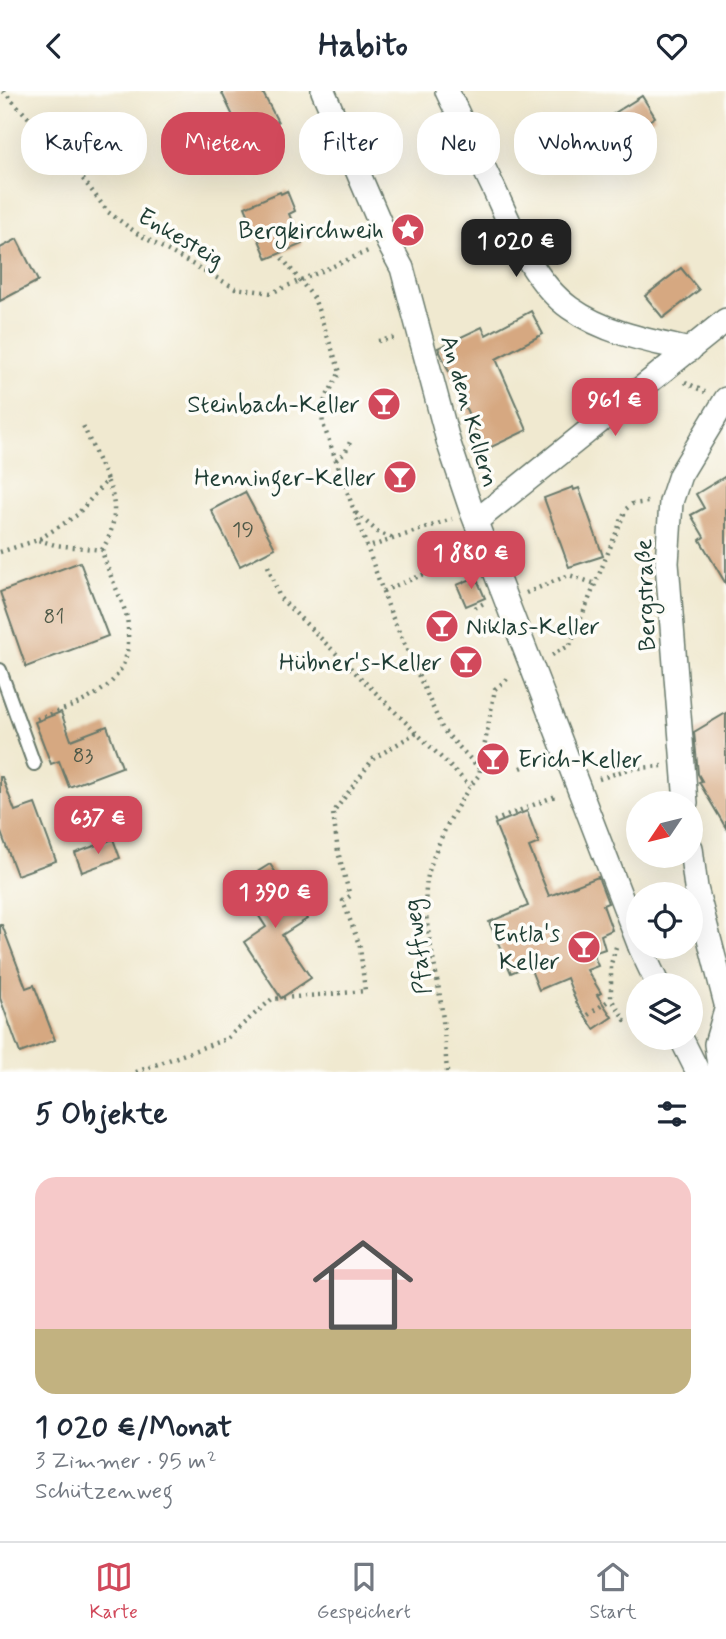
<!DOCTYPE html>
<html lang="de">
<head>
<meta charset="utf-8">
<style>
  body { margin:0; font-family:Mynerve,sans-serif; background:#f2f2f3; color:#1f2937; height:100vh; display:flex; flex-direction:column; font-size:26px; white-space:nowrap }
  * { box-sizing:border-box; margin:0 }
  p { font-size:23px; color:#747a83 }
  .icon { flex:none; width:38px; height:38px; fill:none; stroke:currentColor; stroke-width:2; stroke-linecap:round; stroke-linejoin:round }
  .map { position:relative; height:981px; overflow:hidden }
  .panel { display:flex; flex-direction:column; background:#fff; flex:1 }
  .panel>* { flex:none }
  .hud { position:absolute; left:21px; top:21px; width:684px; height:63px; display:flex; gap:14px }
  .needle { width:46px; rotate:235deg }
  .fabs { position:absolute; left:626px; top:700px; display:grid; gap:14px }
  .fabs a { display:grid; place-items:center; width:77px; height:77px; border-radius:50%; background:#fff; box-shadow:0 7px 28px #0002; font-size:35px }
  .price { position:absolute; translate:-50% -60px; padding:0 16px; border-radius:14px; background:#d1495b; color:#fff; font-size:23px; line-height:46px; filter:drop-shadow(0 2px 4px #0008) }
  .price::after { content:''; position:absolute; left:50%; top:42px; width:21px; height:16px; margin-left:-10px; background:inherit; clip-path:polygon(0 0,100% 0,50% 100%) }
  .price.current { background:#222; color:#fff }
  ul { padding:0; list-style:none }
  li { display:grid; align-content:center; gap:14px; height:371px; padding:0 35px }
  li+li { border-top:2px solid #e0e1e3 }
  li span { display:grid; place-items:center; height:217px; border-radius:21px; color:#555 }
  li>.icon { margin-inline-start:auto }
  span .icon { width:126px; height:126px; fill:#fffc; stroke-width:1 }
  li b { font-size:30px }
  h2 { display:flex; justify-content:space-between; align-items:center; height:84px; padding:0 35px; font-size:30px }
  .chip { padding:0 24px; border-radius:28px; background:#fff; box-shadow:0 7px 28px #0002; font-size:24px; line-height:63px }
  .chip.current { background:#d1495b; color:#fff }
  header { display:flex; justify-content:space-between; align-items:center; height:91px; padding:0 35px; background:#fff; font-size:32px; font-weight:700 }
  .tab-bar { display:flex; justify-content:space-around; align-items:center; height:98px; border-top:2px solid #e0e1e3; background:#fff; font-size:19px; color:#747a83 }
  .tab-bar a { display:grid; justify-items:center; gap:4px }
  .tab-bar .current { color:#d1495b }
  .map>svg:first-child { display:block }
  .building { fill:#d6a881 }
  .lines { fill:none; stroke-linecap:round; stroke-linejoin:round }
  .lane-casing { stroke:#68796b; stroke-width:16 }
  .street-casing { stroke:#68796b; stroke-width:26 }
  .path { stroke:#68796b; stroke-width:4.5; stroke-dasharray:2 5; stroke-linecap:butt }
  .lane { stroke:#fff; stroke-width:12 }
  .street { stroke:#fff; stroke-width:23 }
  .labels { text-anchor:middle; stroke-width:7; stroke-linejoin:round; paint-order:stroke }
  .number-label { font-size:21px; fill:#4d5847 }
  .poi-label { font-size:24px; fill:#1f3d34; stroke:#fdfcf7; text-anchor:end }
  .street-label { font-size:24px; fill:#1f3d34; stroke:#fdfcf7 }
</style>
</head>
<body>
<header><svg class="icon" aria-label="back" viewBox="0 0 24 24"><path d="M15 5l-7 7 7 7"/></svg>Habito<svg class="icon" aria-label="heart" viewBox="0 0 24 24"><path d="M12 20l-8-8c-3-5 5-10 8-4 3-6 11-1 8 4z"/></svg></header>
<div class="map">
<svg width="726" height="981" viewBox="0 0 726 981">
  <rect width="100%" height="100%" fill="#fdfcf7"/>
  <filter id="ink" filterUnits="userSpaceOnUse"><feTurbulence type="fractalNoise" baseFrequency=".0143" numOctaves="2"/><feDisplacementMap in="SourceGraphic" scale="14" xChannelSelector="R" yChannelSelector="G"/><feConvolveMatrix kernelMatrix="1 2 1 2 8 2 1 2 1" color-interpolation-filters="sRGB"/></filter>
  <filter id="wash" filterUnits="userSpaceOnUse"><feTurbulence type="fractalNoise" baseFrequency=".00686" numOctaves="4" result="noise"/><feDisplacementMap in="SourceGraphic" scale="28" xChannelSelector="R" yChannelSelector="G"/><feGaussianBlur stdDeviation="1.57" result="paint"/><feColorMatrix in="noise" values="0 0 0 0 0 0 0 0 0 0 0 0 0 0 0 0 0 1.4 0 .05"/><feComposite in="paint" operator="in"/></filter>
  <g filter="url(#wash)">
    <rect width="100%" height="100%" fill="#f0e9d0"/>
    <g id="blocks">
      <g class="building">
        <polygon points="221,0 262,0 278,31 244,48"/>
        <polygon points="642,5 655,26 623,46 610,25"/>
        <polygon points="287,100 295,120 289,123 302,153 267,168 245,116 280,101 281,103"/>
        <polygon points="17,148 38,190 0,210 0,157"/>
        <polygon points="681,177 699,199 663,227 645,205"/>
        <polygon points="531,220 543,243 496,268 527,339 485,359 438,257 482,236 486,244"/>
        <polygon points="726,385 726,493 700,449 704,446 691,424 704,417 696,403"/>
        <polygon points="573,396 574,399 579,397 603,465 569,476 544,407"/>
        <polygon points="245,401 275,457 240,475 211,419"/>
        <polygon points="80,471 108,545 26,576 0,501"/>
        <polygon points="476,486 485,507 466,515 457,494"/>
        <polygon points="61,621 71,649 107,635 122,676 69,696 59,670 51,673 35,631"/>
        <polygon points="726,622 726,737 699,691 702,690 698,683 694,641"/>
        <polygon points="0,686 2,686 15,720 35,713 56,770 17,784 0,739"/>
        <polygon points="527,720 539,752 529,756 549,805 598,786 608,812 603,814 612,839 601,844 605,858 593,862 598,875 587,879 601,902 597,904 612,926 594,938 577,913 567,887 539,899 529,874 511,882 489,831 528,815 495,733"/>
        <polygon points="113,748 120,767 82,781 75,762"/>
        <polygon points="270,773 307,828 282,844 311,887 281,907 244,851 266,836 238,793"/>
        <polygon points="0,834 2,834 26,897 34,894 55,949 20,962 0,907"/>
      </g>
    </g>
  </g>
  <g filter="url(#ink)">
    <use href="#blocks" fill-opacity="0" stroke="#68796b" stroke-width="2"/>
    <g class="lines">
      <defs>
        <polyline id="lane" points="0,579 34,673"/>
        <g id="street">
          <polyline points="323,0 388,151 402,177 449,353 472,421 639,853"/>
          <path d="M 447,0 C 462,32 478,64 493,96 C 512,137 532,190 570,217 C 605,242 649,250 690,259"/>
          <polyline points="476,430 726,229"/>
          <polyline points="686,712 667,472 671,411 680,384 726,308"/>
          <polyline points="691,757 696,797 726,913"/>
          <polyline points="640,856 658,894"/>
          <polyline points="681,947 698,981"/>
          <polyline points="720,981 716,953 726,919"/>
        </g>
      </defs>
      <use href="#lane" class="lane-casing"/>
      <use href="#street" class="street-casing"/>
      <g class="path">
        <polyline points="3,0 67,67 108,121 138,143 235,197 271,202 368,160"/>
        <polyline points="282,167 314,207 340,281 321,316 323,333 391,523 443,639 479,677"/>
        <polyline points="378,250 398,246"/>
        <polyline points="685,291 705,301"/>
        <polyline points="336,369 345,362 351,349"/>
        <polyline points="356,422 379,442 394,447"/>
        <polyline points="372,455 452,428"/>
        <path d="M 102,459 C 116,437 118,412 107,389"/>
        <polyline points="0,461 38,449 77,424 107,389 82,332"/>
        <polyline points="268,475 280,507 470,695"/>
        <polyline points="383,500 466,466"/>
        <polyline points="526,502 569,484 593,492"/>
        <polyline points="475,517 484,512"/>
        <polyline points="482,544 492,534"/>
        <polyline points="552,564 570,554 626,418 632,413 648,411"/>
        <path d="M 37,628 C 75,614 125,601 128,553 C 128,542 129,531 125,520 C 118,499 107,480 102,459 L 55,454 L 38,449"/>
        <polyline points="521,677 543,668"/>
        <polyline points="599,688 629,678 662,675"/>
        <polyline points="494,730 558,704"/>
        <polyline points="616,856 611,873 611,908 625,929 639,924"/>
        <polyline points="588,924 611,908"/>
        <polyline points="136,981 226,948 272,908 365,900 360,856 343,810 350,805 338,761 333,722 373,668 417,641"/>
        <path d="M 447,981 C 445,956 444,931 440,906 C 435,869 421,827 427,789 C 433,757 458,709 479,684 L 495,598 L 511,585"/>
      </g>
      <use href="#lane" class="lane"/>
      <use href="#street" class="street"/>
    </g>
  </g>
  <defs>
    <symbol id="sight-disc" viewBox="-11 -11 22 22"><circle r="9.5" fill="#d1495b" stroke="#fdfcf7"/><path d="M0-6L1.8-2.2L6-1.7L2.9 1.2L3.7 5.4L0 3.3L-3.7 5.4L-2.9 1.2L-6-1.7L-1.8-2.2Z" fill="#fff"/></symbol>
    <symbol id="bar-disc" viewBox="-11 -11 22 22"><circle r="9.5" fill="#d1495b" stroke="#fdfcf7"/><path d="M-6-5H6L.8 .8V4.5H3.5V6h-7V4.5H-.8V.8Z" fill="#fff"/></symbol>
  </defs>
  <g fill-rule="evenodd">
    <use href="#sight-disc" x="389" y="120" width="38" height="38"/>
    <use href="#bar-disc" x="365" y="294" width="38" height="38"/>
    <use href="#bar-disc" x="381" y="367" width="38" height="38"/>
    <use href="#bar-disc" x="423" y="516" width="38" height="38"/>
    <use href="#bar-disc" x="447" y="552" width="38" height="38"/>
    <use href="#bar-disc" x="474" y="649" width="38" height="38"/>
    <use href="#bar-disc" x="565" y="837" width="38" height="38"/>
  </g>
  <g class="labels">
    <g class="number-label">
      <text x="243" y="445">19</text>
      <text x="54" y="532">81</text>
      <text x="83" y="671">83</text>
    </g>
    <g class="poi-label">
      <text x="384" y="147">Bergkirchweih</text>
      <text x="360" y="321">Steinbach-Keller</text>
      <text x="376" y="394">Henninger-Keller</text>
      <text x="466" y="543" text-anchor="start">Niklas-Keller</text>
      <text x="442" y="579">Hübner's-Keller</text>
      <text x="518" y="676" text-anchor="start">Erich-Keller</text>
      <text x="560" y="850">Entla's<tspan x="560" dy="28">Keller</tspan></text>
    </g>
    <g class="street-label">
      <text transform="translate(181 146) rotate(30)" y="8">Enkesteig</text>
      <text transform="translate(470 320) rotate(74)" y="8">An den Kellern</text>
      <text transform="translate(645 504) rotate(-92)" y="8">Bergstraße</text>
      <text transform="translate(417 856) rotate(-97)" y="8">Pfaffweg</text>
    </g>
  </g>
</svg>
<div class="fabs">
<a><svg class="needle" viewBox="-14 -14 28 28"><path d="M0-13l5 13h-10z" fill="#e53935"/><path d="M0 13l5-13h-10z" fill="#747a83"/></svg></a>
<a><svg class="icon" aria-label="locate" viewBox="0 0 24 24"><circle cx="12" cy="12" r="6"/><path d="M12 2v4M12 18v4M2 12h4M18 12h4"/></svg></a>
<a><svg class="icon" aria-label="layers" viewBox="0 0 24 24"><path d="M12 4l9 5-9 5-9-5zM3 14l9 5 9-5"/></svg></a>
</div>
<b class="price current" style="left:516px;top:188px">1 020 €</b>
<b class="price" style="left:615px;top:347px">961 €</b>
<b class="price" style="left:471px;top:500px">1 880 €</b>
<b class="price" style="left:98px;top:765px">637 €</b>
<b class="price" style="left:275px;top:839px">1 390 €</b>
<div class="hud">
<a class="chip">Kaufen</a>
<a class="chip current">Mieten</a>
<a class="chip">Filter</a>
<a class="chip">Neu</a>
<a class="chip">Wohnung</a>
</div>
</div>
<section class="panel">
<h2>5 Objekte<svg class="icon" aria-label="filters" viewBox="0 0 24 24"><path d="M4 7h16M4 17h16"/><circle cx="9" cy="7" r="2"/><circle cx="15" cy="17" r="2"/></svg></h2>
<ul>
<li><span style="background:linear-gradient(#f6c9c9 70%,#c2b280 0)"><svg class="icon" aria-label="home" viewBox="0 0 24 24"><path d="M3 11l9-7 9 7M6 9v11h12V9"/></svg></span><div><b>1 020 €/Monat</b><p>3 Zimmer · 95 m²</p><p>Schützenweg</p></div></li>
</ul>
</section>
<nav class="tab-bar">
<a class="current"><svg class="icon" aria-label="map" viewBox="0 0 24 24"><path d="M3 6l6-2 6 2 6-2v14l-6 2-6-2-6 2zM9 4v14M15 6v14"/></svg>Karte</a>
<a><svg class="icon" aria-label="saved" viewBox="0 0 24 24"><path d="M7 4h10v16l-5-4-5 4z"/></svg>Gespeichert</a>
<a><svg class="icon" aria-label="home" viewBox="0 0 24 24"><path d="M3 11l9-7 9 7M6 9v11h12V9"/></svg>Start</a>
</nav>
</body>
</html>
